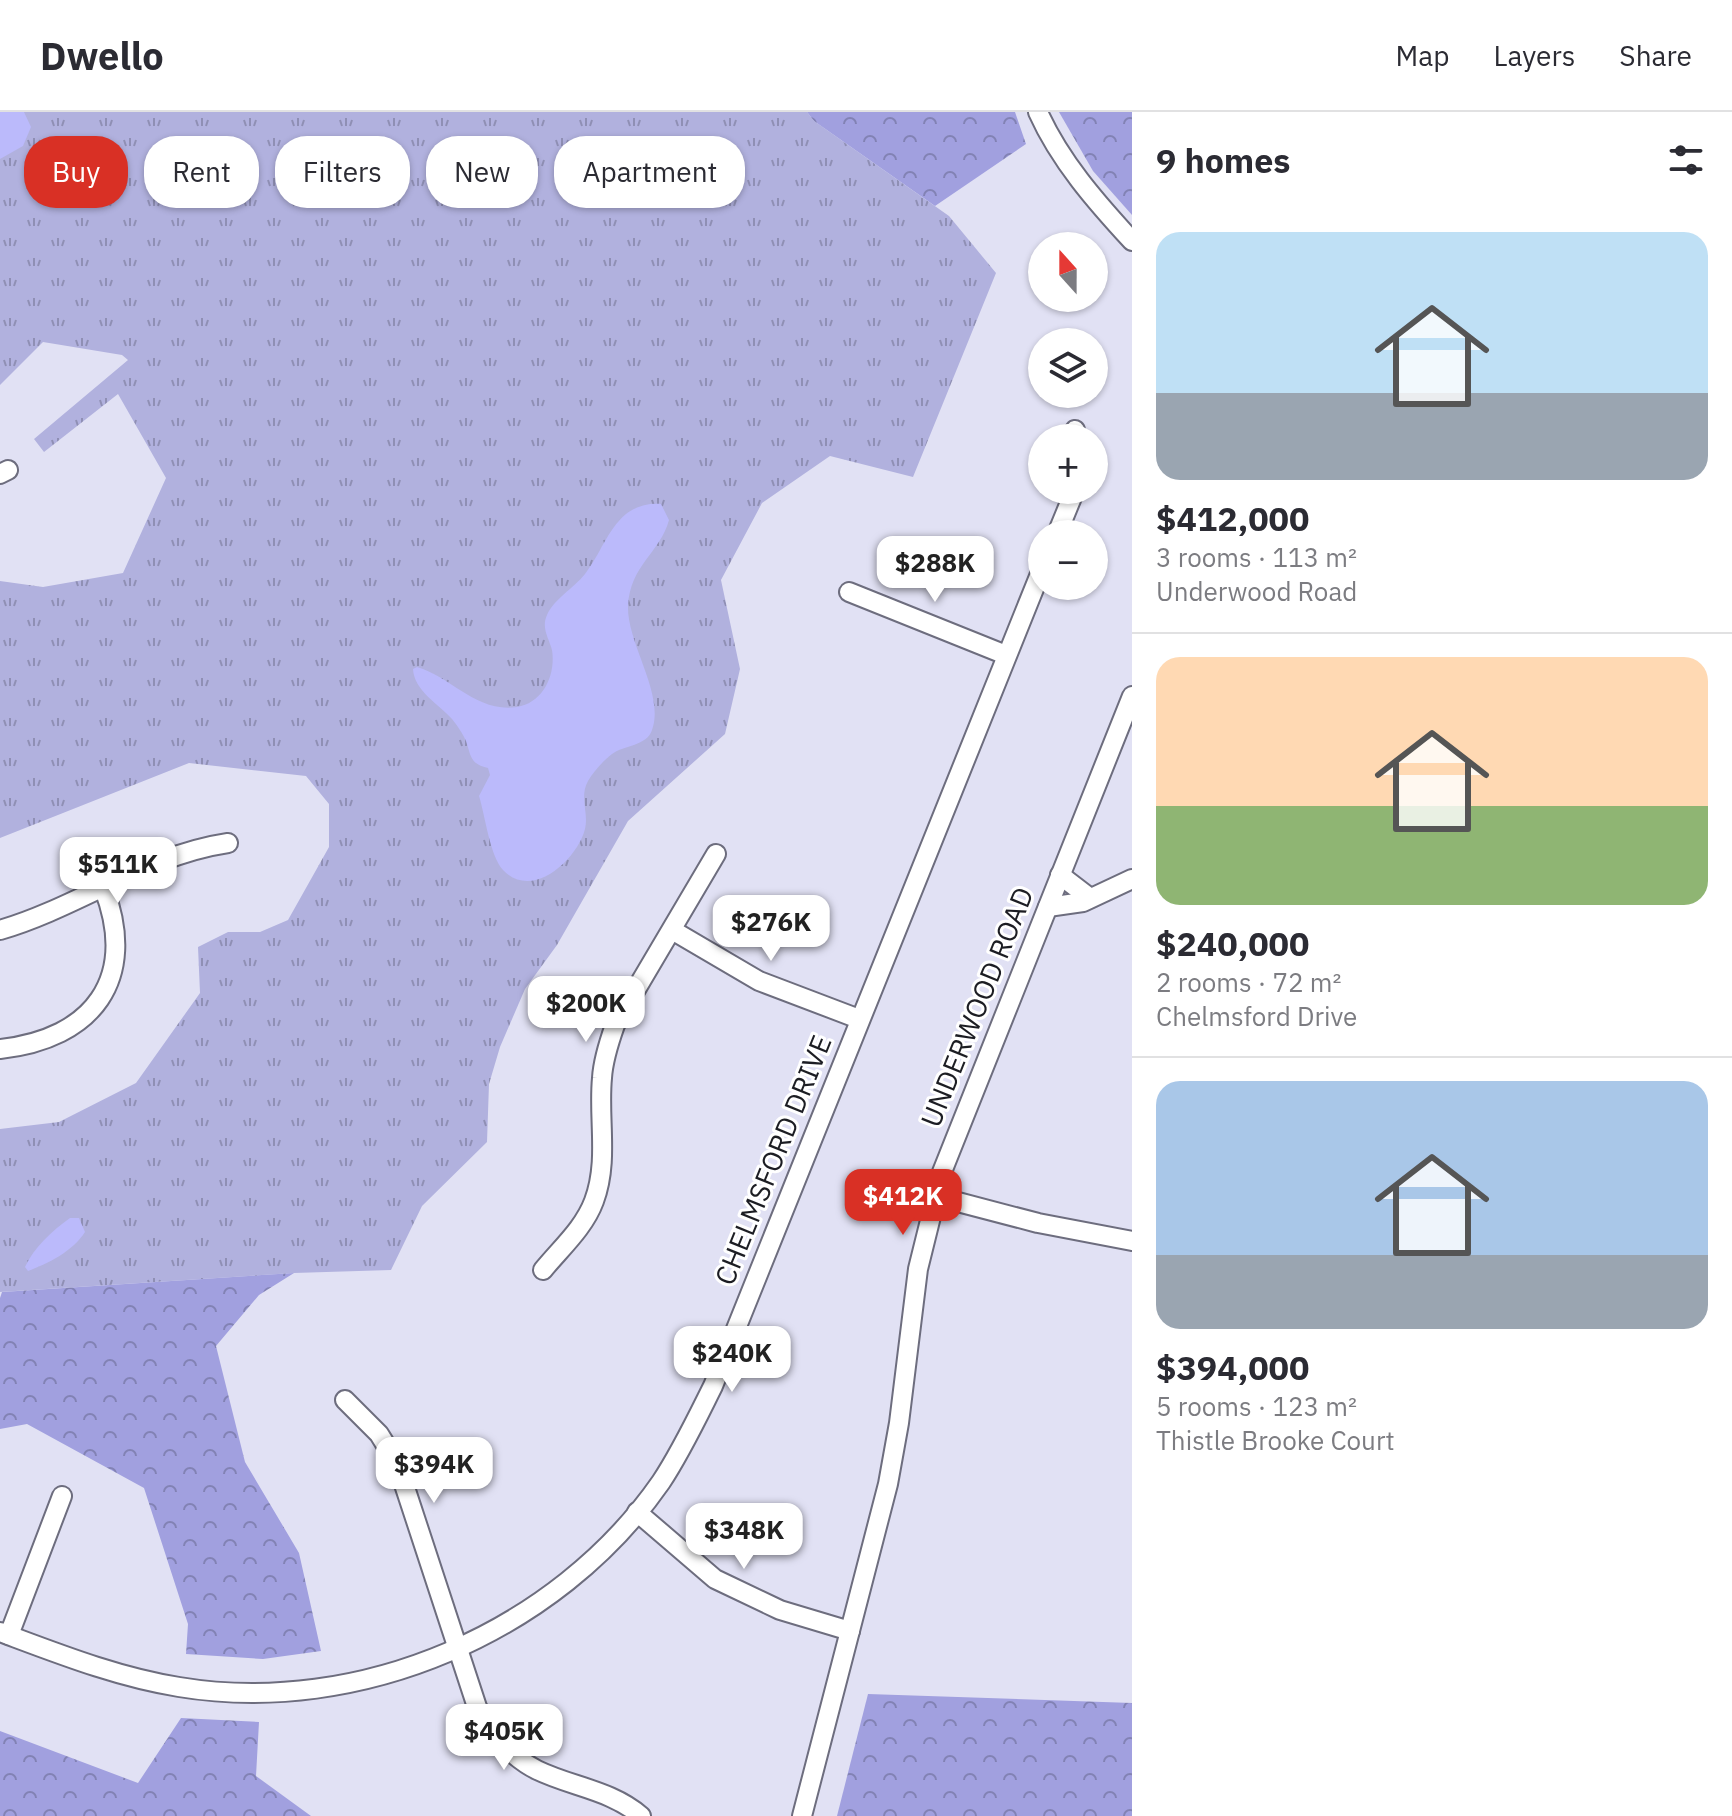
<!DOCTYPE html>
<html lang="en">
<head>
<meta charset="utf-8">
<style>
  body { margin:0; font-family:"IBM Plex Sans",sans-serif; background:#f7f7f7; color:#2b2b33; height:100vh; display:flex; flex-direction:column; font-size:30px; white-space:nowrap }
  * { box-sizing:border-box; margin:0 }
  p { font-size:26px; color:#7c7c81 }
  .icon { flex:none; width:44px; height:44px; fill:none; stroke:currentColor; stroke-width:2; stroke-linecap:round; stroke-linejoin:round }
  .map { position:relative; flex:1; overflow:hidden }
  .sheet { display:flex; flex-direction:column; background:#fff; width:600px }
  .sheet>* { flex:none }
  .guide { position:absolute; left:24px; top:24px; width:760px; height:72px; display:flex; gap:16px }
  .needle { width:52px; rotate:339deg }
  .tools { position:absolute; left:1028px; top:120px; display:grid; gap:16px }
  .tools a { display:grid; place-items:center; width:80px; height:80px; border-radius:50%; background:#fff; box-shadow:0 2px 6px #0004; font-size:40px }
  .price { position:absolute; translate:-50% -68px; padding:0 18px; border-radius:16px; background:#fff; color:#222; font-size:26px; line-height:52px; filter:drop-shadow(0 2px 4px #0008) }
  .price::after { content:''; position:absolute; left:50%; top:48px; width:24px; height:18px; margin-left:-12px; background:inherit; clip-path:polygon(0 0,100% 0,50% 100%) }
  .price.current { background:#d93025; color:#fff }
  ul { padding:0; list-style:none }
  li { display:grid; align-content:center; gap:16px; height:424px; padding:0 24px }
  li+li { border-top:2px solid #e1e1e2 }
  li span { display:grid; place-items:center; height:248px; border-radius:24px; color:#555 }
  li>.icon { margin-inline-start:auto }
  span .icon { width:144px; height:144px; fill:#fffc; stroke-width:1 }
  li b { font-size:34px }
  h2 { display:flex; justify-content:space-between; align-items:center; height:96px; padding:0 24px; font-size:34px }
  .tag { padding:0 28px; border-radius:32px; background:#fff; box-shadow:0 2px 6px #0004; font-size:28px; line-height:72px }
  .tag.current { background:#d93025; color:#fff }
  header { display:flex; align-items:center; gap:48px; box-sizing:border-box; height:112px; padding:0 40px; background:#fff; border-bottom:2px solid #e1e1e2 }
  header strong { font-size:38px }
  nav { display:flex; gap:44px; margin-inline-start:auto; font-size:28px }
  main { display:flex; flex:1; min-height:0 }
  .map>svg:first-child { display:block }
  .grass { fill:url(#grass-tufts) }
  .forest { fill:url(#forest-crowns) }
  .water { fill:#bbbafb }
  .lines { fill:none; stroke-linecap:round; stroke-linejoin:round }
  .minor-casing { stroke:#6d6d7e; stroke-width:22 }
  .minor { stroke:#fff; stroke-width:18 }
  .labels { text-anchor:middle; stroke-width:6; stroke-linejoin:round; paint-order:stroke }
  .street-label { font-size:28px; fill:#1c1d23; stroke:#fff }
</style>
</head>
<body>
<header>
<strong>Dwello</strong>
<nav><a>Map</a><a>Layers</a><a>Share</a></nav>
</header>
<main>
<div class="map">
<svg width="1132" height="1704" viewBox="0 0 1132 1704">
  <defs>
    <pattern id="grass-tufts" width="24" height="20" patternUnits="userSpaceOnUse" patternTransform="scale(2)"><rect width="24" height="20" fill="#b1b1de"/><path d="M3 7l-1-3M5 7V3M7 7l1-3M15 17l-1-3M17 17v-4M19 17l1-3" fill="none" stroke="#8f8fb4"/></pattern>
    <pattern id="forest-crowns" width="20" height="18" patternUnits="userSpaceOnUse" patternTransform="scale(2)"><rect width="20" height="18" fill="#a1a0df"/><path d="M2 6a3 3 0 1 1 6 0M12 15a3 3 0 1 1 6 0" fill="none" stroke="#8282b4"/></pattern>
  </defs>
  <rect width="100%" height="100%" fill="#e1e1f4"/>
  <polygon class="grass" points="0,0 807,0 814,9 949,104 996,161 913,365 830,344 762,391 721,468 740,557 725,622 628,709 557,833 525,877 500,935 489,972 487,1030 422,1094 391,1158 294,1161 0,1180 0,1017 59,1010 136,971 200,881 198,835 228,820 260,820 288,808 329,735 329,692 306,664 189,651 0,726 0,469 43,475 123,461 166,366 118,282 44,340 34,327 128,248 122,243 43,230 0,273"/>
  <g class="forest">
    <polygon points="807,0 1015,0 1026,32 935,94 814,9"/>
    <polygon points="1059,0 1132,0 1132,103 1093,59"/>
    <polygon points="294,1161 259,1183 216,1234 245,1350 299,1441 321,1539 263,1547 186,1542 188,1512 144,1376 27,1312 0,1317 0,1186 2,1180"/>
    <polygon points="868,1582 1132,1591 1132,1704 837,1704"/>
    <polygon points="181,1606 259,1610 256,1664 311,1704 0,1704 0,1619 138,1671"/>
  </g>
  <g class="water">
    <polygon points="0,0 24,0 31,15 23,34 0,47"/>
    <path d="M 661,392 L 669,408 C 660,441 630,453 628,494 C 627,532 665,582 652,618 C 647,634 624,633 612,642 C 603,649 594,659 588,669 C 579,685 589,701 585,717 C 577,748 532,789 503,758 C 490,744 485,703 479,684 L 490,663 L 488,656 C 470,652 471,644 466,629 C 463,622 457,613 452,607 C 439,592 414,579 413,557 L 417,555 C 452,565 476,601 517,595 C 543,591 556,563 552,538 C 549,526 541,516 547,503 C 554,487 574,476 585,462 C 600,443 607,418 626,402 C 636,394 649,391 661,392 Z"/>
    <path d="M 70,1106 L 79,1106 L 85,1120 C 73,1139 49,1151 28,1159 L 25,1155 C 34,1135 52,1119 70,1106 Z"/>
  </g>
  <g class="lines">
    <defs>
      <g id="minor">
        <path d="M 1038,0 C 1060,49 1096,90 1132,129"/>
        <polyline points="1075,318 1076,326"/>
        <polyline points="0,362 8,358"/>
        <polyline points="1057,422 1075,378"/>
        <polyline points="849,480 1006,543"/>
        <polyline points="1060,763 1090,786"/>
        <polyline points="1048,795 1083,790 1132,767"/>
        <path d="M 0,818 C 79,795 146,743 228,731"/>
        <polyline points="672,818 759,869 859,907"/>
        <path d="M 0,937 C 93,927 138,867 104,777"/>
        <polyline points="935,1084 1038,1111 1132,1129"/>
        <path d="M 543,1158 C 561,1136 584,1116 594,1089 C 609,1049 598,1007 602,966 C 603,948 609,930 615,913 L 716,742"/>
        <path d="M 345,1288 L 379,1322 L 397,1351 L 477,1595 C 490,1620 511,1645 537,1658 C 572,1675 611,1678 641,1704"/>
        <polyline points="637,1400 715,1467 780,1498 850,1519"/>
        <path d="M 0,1520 C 59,1542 117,1565 179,1575 C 359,1605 557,1520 661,1370 C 681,1340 697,1306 713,1274 L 1042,457"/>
        <polyline points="9,1523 62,1384"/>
        <polyline points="802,1704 888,1372 899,1311 918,1157 942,1060 1132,584"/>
      </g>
    </defs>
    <use href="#minor" class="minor-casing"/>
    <use href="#minor" class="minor"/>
  </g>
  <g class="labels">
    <g class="street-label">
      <text transform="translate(977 895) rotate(-68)" y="10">UNDERWOOD ROAD</text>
      <text transform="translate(773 1048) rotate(-68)" y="10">CHELMSFORD DRIVE</text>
    </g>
  </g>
</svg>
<div class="tools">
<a><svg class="needle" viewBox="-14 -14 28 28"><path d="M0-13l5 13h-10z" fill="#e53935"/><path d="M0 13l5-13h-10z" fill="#7c7c81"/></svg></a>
<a><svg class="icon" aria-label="layers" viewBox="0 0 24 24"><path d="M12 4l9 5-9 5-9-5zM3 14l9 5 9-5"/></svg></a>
<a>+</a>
<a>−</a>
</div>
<b class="price" style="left:935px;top:492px">$288K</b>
<b class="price" style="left:118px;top:793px">$511K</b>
<b class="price" style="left:771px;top:851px">$276K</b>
<b class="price" style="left:586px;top:932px">$200K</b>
<b class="price current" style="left:903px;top:1125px">$412K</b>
<b class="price" style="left:732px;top:1282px">$240K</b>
<b class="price" style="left:434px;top:1393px">$394K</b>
<b class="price" style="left:744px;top:1459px">$348K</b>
<b class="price" style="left:504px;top:1660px">$405K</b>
<div class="guide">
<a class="tag current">Buy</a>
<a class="tag">Rent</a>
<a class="tag">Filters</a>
<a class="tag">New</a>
<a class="tag">Apartment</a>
</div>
</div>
<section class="sheet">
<h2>9 homes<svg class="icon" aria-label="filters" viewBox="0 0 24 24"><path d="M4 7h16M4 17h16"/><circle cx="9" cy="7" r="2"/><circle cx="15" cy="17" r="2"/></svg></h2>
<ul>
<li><span style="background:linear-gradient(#bfe0f5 65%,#9aa5b1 0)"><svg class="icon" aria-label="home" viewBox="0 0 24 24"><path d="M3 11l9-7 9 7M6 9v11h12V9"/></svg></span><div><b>$412,000</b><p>3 rooms · 113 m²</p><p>Underwood Road</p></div></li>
<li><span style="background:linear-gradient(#ffd9b3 60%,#8fb573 0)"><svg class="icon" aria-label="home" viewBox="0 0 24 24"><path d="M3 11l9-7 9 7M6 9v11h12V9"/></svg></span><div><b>$240,000</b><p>2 rooms · 72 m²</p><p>Chelmsford Drive</p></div></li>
<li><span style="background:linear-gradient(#a9c7e8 70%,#9aa5b1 0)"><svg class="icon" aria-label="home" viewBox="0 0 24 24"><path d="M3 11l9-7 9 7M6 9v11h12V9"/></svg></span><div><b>$394,000</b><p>5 rooms · 123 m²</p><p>Thistle Brooke Court</p></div></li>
</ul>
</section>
</main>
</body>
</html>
